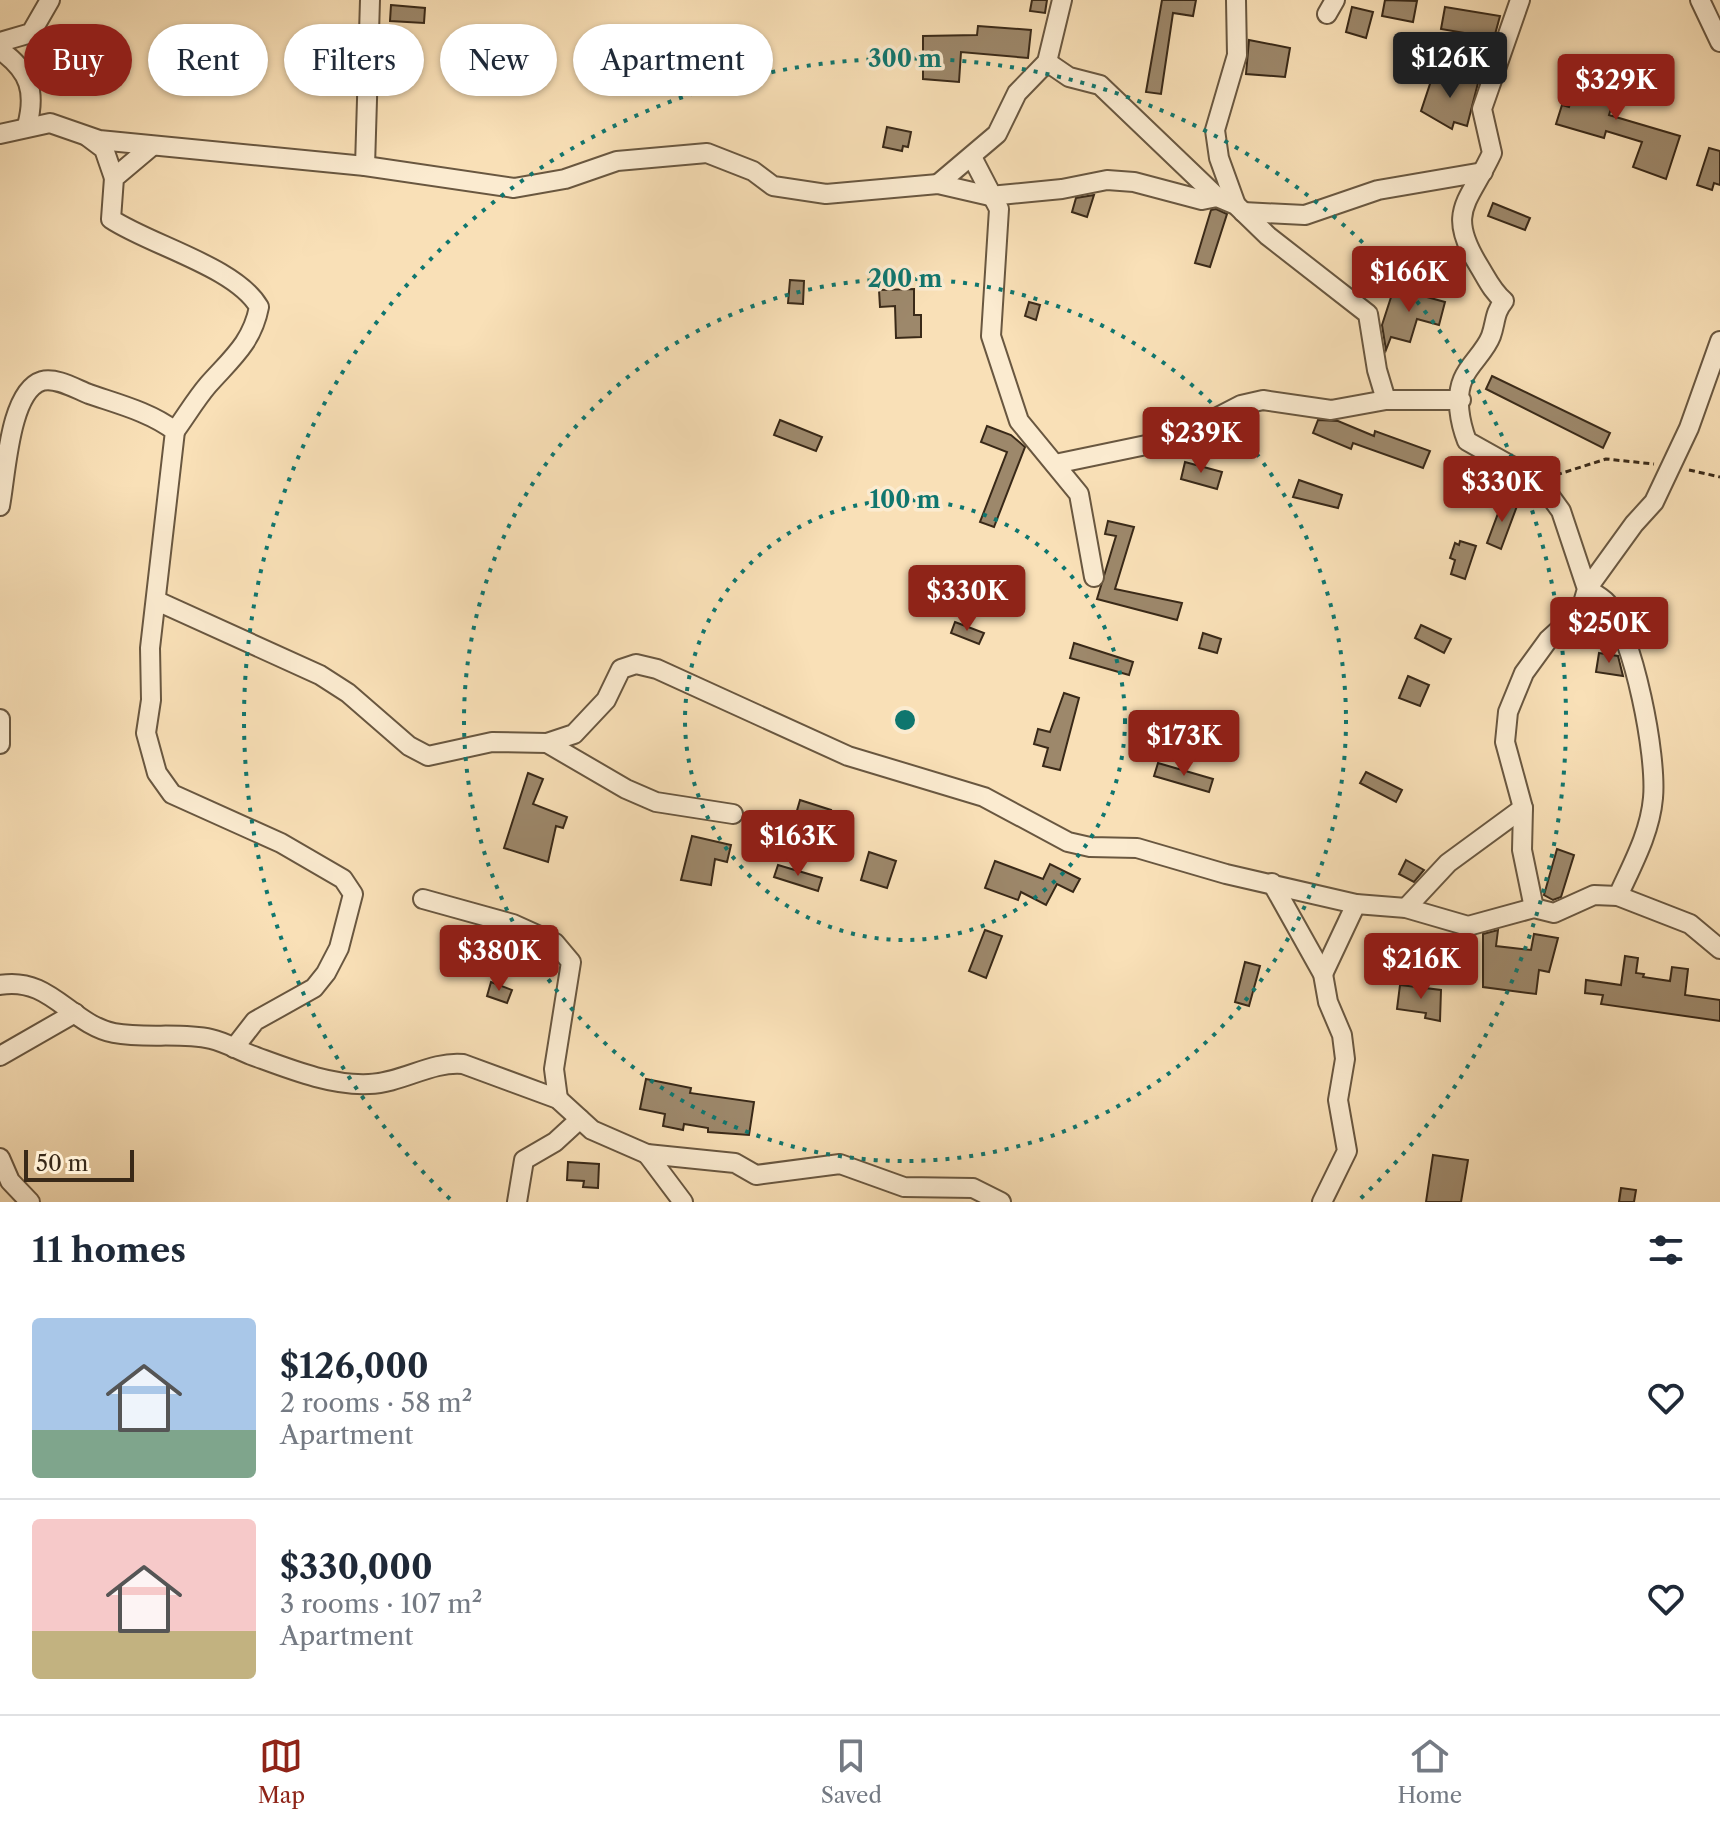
<!DOCTYPE html>
<html lang="en">
<head>
<meta charset="utf-8">
<style>
  body { margin:0; font-family:"Libre Caslon Text",serif; background:#f6f6f7; color:#1f2937; height:100vh; display:flex; flex-direction:column; font-size:30px; white-space:nowrap }
  * { box-sizing:border-box; margin:0 }
  p { font-size:26px; color:#747a83 }
  .icon { flex:none; width:44px; height:44px; fill:none; stroke:currentColor; stroke-width:2; stroke-linecap:round; stroke-linejoin:round }
  .map { position:relative; height:1202px; overflow:hidden }
  .panel { display:flex; flex-direction:column; background:#fff; flex:1 }
  .panel>* { flex:none }
  .top-card { position:absolute; left:24px; top:24px; width:800px; height:72px; display:flex; gap:16px }
  .scale { position:absolute; left:24px; bottom:20px; width:110px; box-sizing:border-box; padding-left:8px; border:4px solid #392918; border-top:0; font-size:22px; line-height:28px; white-space:nowrap; color:#392918; -webkit-text-stroke:6px #fbebd0; paint-order:stroke }
  .price { position:absolute; translate:-50% -68px; padding:0 18px; border-radius:8px; background:#8f2418; color:#fff; font-size:26px; line-height:52px; filter:drop-shadow(0 2px 4px #0008) }
  .price::after { content:''; position:absolute; left:50%; top:48px; width:24px; height:18px; margin-left:-12px; background:inherit; clip-path:polygon(0 0,100% 0,50% 100%) }
  .price.current { background:#222; color:#fff }
  ul { padding:0; list-style:none }
  li { display:flex; align-items:center; gap:24px; height:200px; padding:0 32px }
  li+li { border-top:2px solid #e0e1e3 }
  li span { display:grid; place-items:center; flex:none; width:224px; height:160px; border-radius:8px; color:#555 }
  li>.icon { margin-inline-start:auto }
  span .icon { width:96px; height:96px; fill:#fffc; stroke-width:1 }
  li b { font-size:34px }
  h2 { display:flex; justify-content:space-between; align-items:center; height:96px; padding:0 32px; font-size:34px }
  .tag { padding:0 28px; border-radius:36px; background:#fff; box-shadow:0 2px 6px #0004; font-size:28px; line-height:72px }
  .tag.current { background:#8f2418; color:#fff }
  .menu { display:flex; justify-content:space-around; align-items:center; height:112px; border-top:2px solid #e0e1e3; background:#fff; font-size:22px; color:#747a83 }
  .menu a { display:grid; justify-items:center; gap:4px }
  .menu .current { color:#8f2418 }
  .map>svg:first-child { display:block }
  .building { fill:#9d886b; stroke:#392918; stroke-width:2 }
  .lines { fill:none; stroke-linecap:round; stroke-linejoin:round }
  .minor-casing { stroke:#695740; stroke-width:22 }
  .path { stroke:#392918; stroke-width:3; stroke-dasharray:6 4; stroke-linecap:butt }
  .minor { stroke:#fbebd0; stroke-width:18 }
  .ring { fill:none; stroke:#0f766e; stroke-width:4; stroke-dasharray:4 8 }
  .centre { fill:#0f766e; stroke:#fbebd0; stroke-width:4 }
  .ring-label { font-size:24px; text-anchor:middle; font-weight:bold; fill:#0f766e; stroke:#fbebd0; stroke-width:7; stroke-linejoin:round; paint-order:stroke }
</style>
</head>
<body>
<div class="map">
<svg width="1720" height="1202" viewBox="0 0 1720 1202">
  <rect width="100%" height="100%" fill="#f9e0b7"/>
  <filter id="stains"><feTurbulence type="fractalNoise" baseFrequency=".0025" numOctaves="4"/><feColorMatrix values="0 0 0 0 .2 0 0 0 0 .09 0 0 0 0 .02 0 0 0 .5 -.17"/></filter>
  <radialGradient id="worn" r=".72"><stop offset=".6" stop-color="#630" stop-opacity="0"/><stop offset="1" stop-color="#630" stop-opacity=".3"/></radialGradient>
  <g class="building">
    <polygon points="1032,0 1047,0 1045,13 1030,11"/>
    <polygon points="1162,0 1196,0 1193,16 1173,13 1161,94 1146,92"/>
    <polygon points="1385,0 1417,1 1413,22 1382,16"/>
    <polygon points="391,5 425,8 424,23 390,21"/>
    <polygon points="1352,7 1373,12 1366,38 1346,32"/>
    <polygon points="1445,7 1500,16 1494,38 1441,29"/>
    <polygon points="978,26 1031,30 1028,58 961,52 959,82 923,79 923,36 977,35"/>
    <polygon points="1249,40 1290,48 1285,77 1246,74"/>
    <polygon points="1581,67 1620,79 1609,115 1680,136 1666,179 1633,167 1642,142 1606,131 1604,138 1556,124 1562,105 1569,107"/>
    <polygon points="1446,72 1478,83 1467,126 1454,122 1452,129 1421,111 1432,78 1437,79 1439,73 1445,76"/>
    <polygon points="887,127 911,132 908,147 903,146 902,151 883,147"/>
    <polygon points="1709,148 1720,151 1720,185 1714,183 1712,190 1697,185"/>
    <polygon points="1094,195 1087,217 1072,212 1076,198"/>
    <polygon points="1493,203 1530,218 1525,230 1488,216"/>
    <polygon points="1216,209 1227,214 1210,267 1195,263 1211,210"/>
    <polygon points="790,280 804,281 803,304 788,303"/>
    <polygon points="1394,288 1445,302 1439,325 1417,319 1410,342 1391,337 1386,350 1382,325"/>
    <polygon points="914,289 914,315 921,315 921,337 896,338 895,306 880,307 879,290"/>
    <polygon points="1029,302 1040,305 1036,320 1025,316"/>
    <polygon points="1492,376 1610,433 1603,448 1486,389"/>
    <polygon points="780,420 822,437 816,451 774,435"/>
    <polygon points="1318,420 1338,421 1374,436 1375,431 1430,451 1423,468 1353,443 1351,449 1313,433"/>
    <polygon points="987,426 1011,435 1025,447 994,527 980,522 1007,452 981,442"/>
    <polygon points="1185,462 1222,472 1217,489 1181,479"/>
    <polygon points="1299,480 1342,495 1338,508 1293,497"/>
    <polygon points="1503,500 1517,506 1501,549 1487,543"/>
    <polygon points="1108,521 1134,527 1115,589 1182,603 1177,620 1097,599 1116,536 1105,534"/>
    <polygon points="1460,541 1476,546 1465,579 1451,574 1455,560 1450,558 1455,543 1459,545"/>
    <polygon points="955,622 984,633 979,644 951,633"/>
    <polygon points="1421,625 1451,639 1444,653 1415,638"/>
    <polygon points="1203,633 1221,639 1217,653 1199,648"/>
    <polygon points="1074,643 1133,662 1129,675 1070,658"/>
    <polygon points="1599,653 1618,656 1623,676 1596,672"/>
    <polygon points="1408,676 1429,685 1420,706 1399,698"/>
    <polygon points="1064,693 1079,698 1060,770 1043,766 1048,748 1034,744 1038,729 1050,732"/>
    <polygon points="1158,763 1213,779 1209,792 1154,776"/>
    <polygon points="1366,772 1402,790 1396,802 1360,783"/>
    <polygon points="528,773 543,779 533,804 567,817 563,828 556,826 548,862 504,848"/>
    <polygon points="800,800 831,810 827,824 796,814"/>
    <polygon points="692,836 731,845 727,862 715,859 711,885 681,880"/>
    <polygon points="1557,849 1574,855 1561,897 1553,900 1544,895"/>
    <polygon points="869,852 896,861 887,888 861,880"/>
    <polygon points="1406,860 1424,870 1414,882 1399,874"/>
    <polygon points="995,861 1043,879 1050,864 1080,879 1073,892 1057,884 1046,905 1021,892 1018,900 985,888"/>
    <polygon points="778,865 822,878 818,891 774,877"/>
    <polygon points="985,930 1002,936 986,978 969,971"/>
    <polygon points="1498,930 1496,946 1531,950 1534,934 1558,938 1549,972 1539,970 1536,994 1483,987 1483,934"/>
    <polygon points="1625,956 1638,958 1636,973 1644,974 1643,977 1670,981 1672,967 1688,969 1685,995 1720,1000 1720,1021 1601,1004 1603,995 1585,993 1586,980 1621,985"/>
    <polygon points="1245,962 1260,966 1249,1006 1235,1002"/>
    <polygon points="491,982 512,990 507,1003 487,996"/>
    <polygon points="1400,985 1441,990 1440,1021 1425,1018 1426,1013 1397,1009"/>
    <polygon points="646,1079 691,1088 690,1093 754,1102 749,1135 708,1132 708,1128 684,1124 683,1130 663,1126 665,1114 640,1109"/>
    <polygon points="1433,1155 1468,1160 1461,1202 1426,1202"/>
    <polygon points="568,1162 599,1164 598,1188 583,1187 584,1181 567,1180"/>
    <polygon points="1621,1188 1636,1190 1634,1202 1619,1202"/>
  </g>
  <g class="lines">
    <defs>
      <g id="minor">
        <path d="M 1520,0 L 1482,109 L 1492,153 C 1469,203 1445,211 1479,266 C 1487,279 1492,291 1504,301 C 1494,313 1496,322 1491,336 C 1485,352 1469,364 1463,379 C 1455,398 1460,423 1467,441 L 1540,482 L 1561,511 L 1587,589 L 1581,610 L 1548,640 L 1524,673 L 1508,712 L 1505,742 L 1523,808 L 1522,850 L 1534,908"/>
        <polyline points="1700,0 1720,42"/>
        <polyline points="1327,14 1335,0"/>
        <polyline points="0,42 31,33 50,0"/>
        <path d="M 0,50 C 30,71 36,92 27,126"/>
        <polyline points="1047,62 1069,77 1100,85 1217,197"/>
        <polyline points="0,134 50,123 99,140 365,166 514,188 565,179 617,161 707,153 753,171 773,186 826,194 938,184 990,196 1062,189 1107,180 1134,182 1202,200 1217,197 1236,205 1268,236 1368,314 1377,370 1386,400"/>
        <polyline points="88,137 104,149 114,178"/>
        <path d="M 152,146 L 114,178 L 111,219 C 150,245 236,267 259,307 C 252,343 231,359 208,385 C 196,399 186,416 175,431"/>
        <polyline points="972,157 999,209 991,336 1019,421 1079,494 1094,577"/>
        <polyline points="365,166 370,0"/>
        <polyline points="938,184 997,134 1017,93 1047,62 1062,0"/>
        <polyline points="1236,205 1219,158 1215,130 1237,55 1236,0"/>
        <polyline points="1243,212 1305,215 1378,190 1483,172"/>
        <polyline points="1055,464 1175,439 1241,405 1263,400 1331,410 1386,400 1461,400"/>
        <path d="M 0,506 C 6,476 9,391 42,381 C 56,377 76,389 89,394 C 118,404 150,412 175,431 L 150,648 L 151,700 L 146,733 L 157,773 L 172,794 L 281,843 L 343,879 L 353,894 L 339,948 L 326,973 L 314,988 L 255,1021 L 234,1048"/>
        <polyline points="157,601 320,675 348,693 409,746 428,756 492,742 547,743 574,734 606,700 621,669 636,664 657,669 848,756 984,797 1068,842 1090,847 1137,848 1226,874 1356,904 1406,908 1468,926 1534,908 1554,913 1594,895 1618,896 1690,924 1720,949"/>
        <polyline points="0,719 0,744"/>
        <polyline points="547,743 626,789 656,802 733,814"/>
        <polyline points="1272,883 1323,974 1328,1002 1342,1035 1345,1059 1338,1100 1347,1151 1322,1202"/>
        <path d="M 1618,896 C 1632,865 1650,833 1653,798 C 1657,755 1634,638 1607,603 C 1603,598 1594,593 1587,589 L 1634,524 L 1654,502 L 1689,428 L 1720,341"/>
        <polyline points="423,899 513,924 555,943 571,962 554,1069 558,1099"/>
        <polyline points="1406,908 1448,863 1523,808"/>
        <polyline points="1323,974 1356,904"/>
        <path d="M 0,985 C 50,976 70,1024 114,1033 C 146,1039 180,1032 211,1039 C 225,1042 238,1050 251,1055 C 287,1068 330,1086 369,1084 C 402,1083 431,1061 463,1064 L 558,1099 L 592,1130 L 647,1154 L 735,1163 L 756,1175 L 840,1164 L 904,1187 L 973,1188 L 1001,1202"/>
        <polyline points="0,1056 75,1013"/>
        <polyline points="647,1154 683,1202"/>
        <polyline points="0,1158 10,1181 30,1202"/>
        <polyline points="517,1202 524,1160 555,1142 580,1119"/>
      </g>
    </defs>
    <use href="#minor" class="minor-casing"/>
    <g class="path">
      <polyline points="1689,470 1720,477"/>
      <polyline points="1556,475 1606,459 1654,464"/>
    </g>
    <use href="#minor" class="minor"/>
  </g>
  <g class="ring">
    <circle cx="905" cy="720" r="220"/>
    <circle cx="905" cy="720" r="441"/>
    <path d="M450 1199A661 661 0 1 1 1360 1199"/>
  </g>
  <circle cx="905" cy="720" r="12" class="centre"/>
  <g class="ring-label">
    <text x="905" y="67">300 m</text>
    <text x="905" y="287">200 m</text>
    <text x="905" y="508">100 m</text>
  </g>
  <rect width="100%" height="100%" filter="url(#stains)"/>
  <rect width="100%" height="100%" fill="url(#worn)"/>
</svg>
<div class="scale">50 m</div>
<b class="price current" style="left:1450px;top:100px">$126K</b>
<b class="price" style="left:1616px;top:122px">$329K</b>
<b class="price" style="left:1409px;top:314px">$166K</b>
<b class="price" style="left:1201px;top:475px">$239K</b>
<b class="price" style="left:1502px;top:524px">$330K</b>
<b class="price" style="left:967px;top:633px">$330K</b>
<b class="price" style="left:1609px;top:665px">$250K</b>
<b class="price" style="left:1184px;top:778px">$173K</b>
<b class="price" style="left:798px;top:878px">$163K</b>
<b class="price" style="left:499px;top:993px">$380K</b>
<b class="price" style="left:1421px;top:1001px">$216K</b>
<div class="top-card">
<a class="tag current">Buy</a>
<a class="tag">Rent</a>
<a class="tag">Filters</a>
<a class="tag">New</a>
<a class="tag">Apartment</a>
</div>
</div>
<section class="panel">
<h2>11 homes<svg class="icon" aria-label="filters" viewBox="0 0 24 24"><path d="M4 7h16M4 17h16"/><circle cx="9" cy="7" r="2"/><circle cx="15" cy="17" r="2"/></svg></h2>
<ul>
<li><span style="background:linear-gradient(#a9c7e8 70%,#7fa58c 0)"><svg class="icon" aria-label="home" viewBox="0 0 24 24"><path d="M3 11l9-7 9 7M6 9v11h12V9"/></svg></span><div><b>$126,000</b><p>2 rooms · 58 m²</p><p>Apartment</p></div><svg class="icon" aria-label="heart" viewBox="0 0 24 24"><path d="M12 20l-8-8c-3-5 5-10 8-4 3-6 11-1 8 4z"/></svg></li>
<li><span style="background:linear-gradient(#f6c9c9 70%,#c2b280 0)"><svg class="icon" aria-label="home" viewBox="0 0 24 24"><path d="M3 11l9-7 9 7M6 9v11h12V9"/></svg></span><div><b>$330,000</b><p>3 rooms · 107 m²</p><p>Apartment</p></div><svg class="icon" aria-label="heart" viewBox="0 0 24 24"><path d="M12 20l-8-8c-3-5 5-10 8-4 3-6 11-1 8 4z"/></svg></li>
</ul>
</section>
<nav class="menu">
<a class="current"><svg class="icon" aria-label="map" viewBox="0 0 24 24"><path d="M3 6l6-2 6 2 6-2v14l-6 2-6-2-6 2zM9 4v14M15 6v14"/></svg>Map</a>
<a><svg class="icon" aria-label="saved" viewBox="0 0 24 24"><path d="M7 4h10v16l-5-4-5 4z"/></svg>Saved</a>
<a><svg class="icon" aria-label="home" viewBox="0 0 24 24"><path d="M3 11l9-7 9 7M6 9v11h12V9"/></svg>Home</a>
</nav>
</body>
</html>
